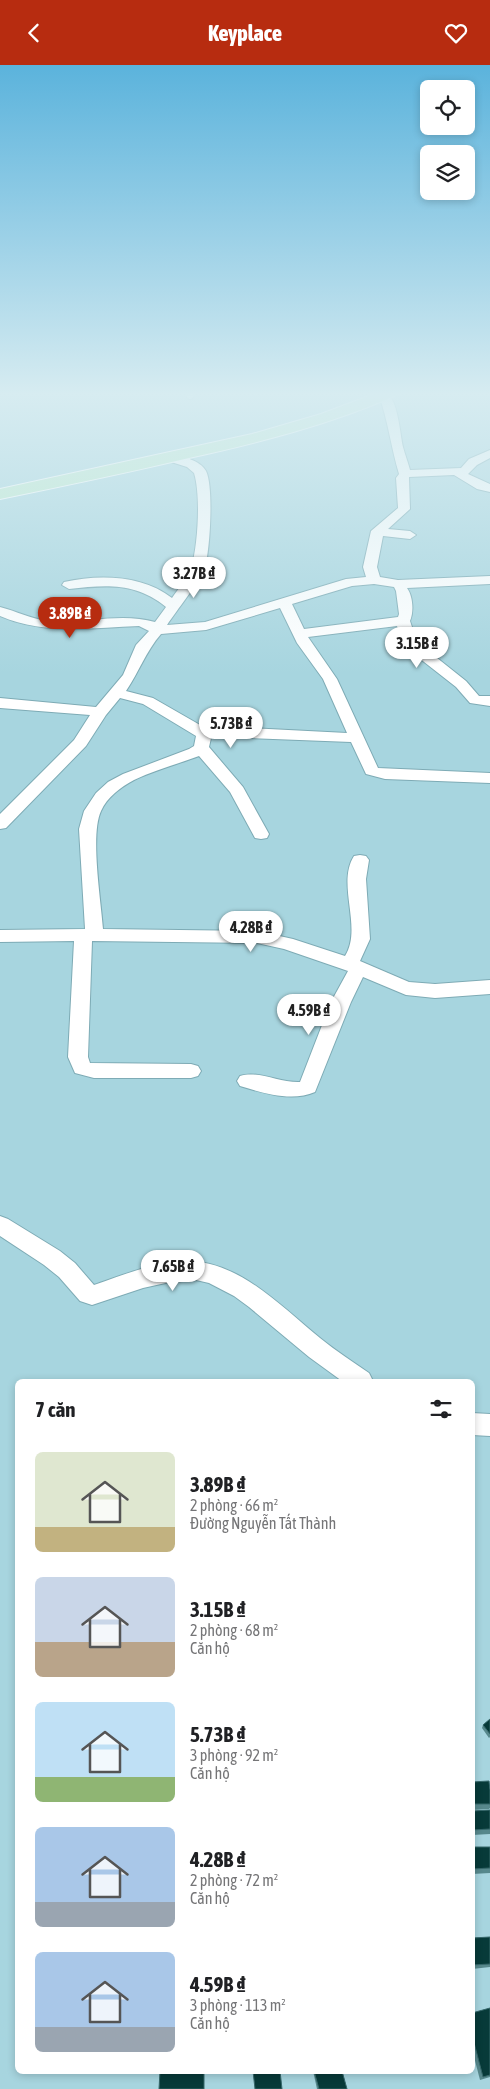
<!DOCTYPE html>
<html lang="vi">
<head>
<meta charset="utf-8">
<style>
  body { margin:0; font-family:"Asap Condensed",sans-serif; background:#f6f6f6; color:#202124; height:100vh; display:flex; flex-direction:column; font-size:19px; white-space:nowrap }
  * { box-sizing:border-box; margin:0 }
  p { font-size:16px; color:#757577 }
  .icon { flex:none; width:28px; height:28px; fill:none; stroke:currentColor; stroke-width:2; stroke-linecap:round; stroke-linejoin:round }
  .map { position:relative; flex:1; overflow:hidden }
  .drawer { position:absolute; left:15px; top:1314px; width:460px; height:695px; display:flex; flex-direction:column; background:#fff; border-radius:8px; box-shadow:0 2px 8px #0003 }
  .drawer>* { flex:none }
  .controls { position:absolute; left:420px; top:15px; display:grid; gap:10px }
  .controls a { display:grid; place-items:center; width:55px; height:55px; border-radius:8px; background:#fff; box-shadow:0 2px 8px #0003; font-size:25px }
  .price { position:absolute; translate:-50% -42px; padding:0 11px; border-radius:18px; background:#fff; color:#222; font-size:16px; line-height:32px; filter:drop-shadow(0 1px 2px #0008) }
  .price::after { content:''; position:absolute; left:50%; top:30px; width:15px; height:11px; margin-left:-8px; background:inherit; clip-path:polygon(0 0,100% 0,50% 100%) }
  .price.active { background:#b72c10; color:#fff }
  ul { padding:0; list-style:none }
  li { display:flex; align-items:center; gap:15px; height:125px; padding:0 20px }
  li span { display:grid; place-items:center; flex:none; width:140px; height:100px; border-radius:8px; color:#555 }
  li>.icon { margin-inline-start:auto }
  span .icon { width:60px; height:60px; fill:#fffc; stroke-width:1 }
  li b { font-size:21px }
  h2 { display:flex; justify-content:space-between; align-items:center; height:60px; padding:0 20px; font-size:21px }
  header { display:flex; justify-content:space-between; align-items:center; height:65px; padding:0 20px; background:#b72c10; color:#fff; font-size:22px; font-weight:800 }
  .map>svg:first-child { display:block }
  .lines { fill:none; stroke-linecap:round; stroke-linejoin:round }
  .service-casing { stroke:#7eabb5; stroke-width:8 }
  .minor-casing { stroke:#7eabb5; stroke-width:2 }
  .primary-casing { stroke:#fff; stroke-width:2 }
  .service { stroke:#fff; stroke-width:6 }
  .minor { fill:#fff; fill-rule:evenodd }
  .primary { fill:#beebcb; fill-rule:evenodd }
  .wall { fill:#57888c }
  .building { fill:#073a39; stroke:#37686b }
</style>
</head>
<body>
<header><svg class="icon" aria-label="back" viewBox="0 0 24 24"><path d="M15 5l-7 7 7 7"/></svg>Keyplace<svg class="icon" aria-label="heart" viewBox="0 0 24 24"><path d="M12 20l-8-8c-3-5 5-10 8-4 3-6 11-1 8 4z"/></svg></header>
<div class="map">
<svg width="490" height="2024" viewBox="0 0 490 2024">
  <rect width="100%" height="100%" fill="#a7d5df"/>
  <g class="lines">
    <defs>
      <polyline id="service" points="190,331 192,326"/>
      <g id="minor">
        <path d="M 384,327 C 398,330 400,370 403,382 C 405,390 408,397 410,405 L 461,403 L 469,394 L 490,385 L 490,393 L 477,400 L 468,409 L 490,419 L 490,427 L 477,424 L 454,410 L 409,412 L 410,444 L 388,464 L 410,466 L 416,470 L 410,474 L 383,471 L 377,502 L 380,512 L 398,515 L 490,511 L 490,519 L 407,523 C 413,531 414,547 410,556 L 417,577 L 466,616 L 479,631 L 490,631 L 490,641 L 470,638 L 456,622 L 405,582 L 397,561 L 308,572 L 337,614 L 378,703 L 490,708 L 490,718 L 385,714 L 366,709 L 351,677 L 249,673 L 211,673 L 209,682 L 243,722 L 269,769 L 267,773 L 261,774 L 255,773 L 230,727 L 199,691 C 178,699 155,705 134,715 C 121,722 107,732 101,746 C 90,769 101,836 103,864 L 257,866 L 293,874 L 345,891 C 363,863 336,819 354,791 L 360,790 L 366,791 L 369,795 L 366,814 L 370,874 L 360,896 L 409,917 L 435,919 L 490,915 L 490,929 L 435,933 L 406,930 L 363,912 L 351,937 L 315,1027 C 292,1037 263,1028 240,1021 L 237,1016 L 240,1011 C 258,1005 280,1018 300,1017 L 331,937 L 348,906 L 284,884 L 257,878 L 92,876 L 88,992 L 90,998 L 191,999 L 198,1001 L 201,1006 L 198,1011 L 191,1013 L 94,1013 L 75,1008 L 68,992 L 74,876 L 0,877 L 0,865 L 85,864 L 79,764 L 84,746 L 96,728 L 108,717 L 123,709 L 189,684 L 194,681 L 196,671 L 143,639 L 120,633 L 106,650 L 86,681 L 6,763 L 0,764 L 0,749 L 74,675 L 90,650 L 0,643 L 0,633 L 96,642 L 123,610 L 136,580 L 149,566 L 139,561 C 92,563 43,570 0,551 L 0,542 C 16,546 31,554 48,556 C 83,559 121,547 155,557 L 166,542 C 135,517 106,520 69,524 L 62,520 L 64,517 C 99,509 143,510 172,533 C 178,524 187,514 191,504 C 198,480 201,431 194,408 L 187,402 L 168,396 L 166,393 L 172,389 C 183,392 200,395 206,406 C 214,422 210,489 204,505 C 197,520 177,545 167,560 L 205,557 L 346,514 L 366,512 L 363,502 L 371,466 L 398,443 L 396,413 L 399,409 C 391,382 388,356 379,330 ZM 374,519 L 394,522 L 396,526 L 399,549 L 398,552 L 304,564 L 292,539 L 352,521 ZM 280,543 L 297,578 L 323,614 L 347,668 L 249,663 L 207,664 L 153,633 L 126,626 C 139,607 146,586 161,569 L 206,565 Z"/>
        <path d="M 0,1151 L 8,1154 L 60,1186 L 75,1198 L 94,1220 C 123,1210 152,1198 183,1196 C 238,1194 280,1241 320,1273 C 336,1286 353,1297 369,1308 L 373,1316 L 342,1316 L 309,1292 L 249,1242 L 234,1231 L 209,1218 L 196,1215 L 170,1217 L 143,1223 L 92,1240 L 80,1236 L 59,1212 L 44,1200 L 0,1171 Z"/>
        <polygon points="472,1348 490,1349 490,1371 472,1370"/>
      </g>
      <path id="primary" d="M 382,326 L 401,326 L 399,329 C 332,359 261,377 189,393 C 126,408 63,421 0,434 L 0,424 L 252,369 L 321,349 Z"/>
    </defs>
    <use href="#service" class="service-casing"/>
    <use href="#minor" class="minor-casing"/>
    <use href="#primary" class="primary-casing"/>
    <use href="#service" class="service"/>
    <use href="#minor" class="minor"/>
    <use href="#primary" class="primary"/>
  </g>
  <g class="wall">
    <polygon points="490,1654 490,1672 489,1673 482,1663 483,1660"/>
    <polygon points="472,1717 490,1725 490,1743 489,1744 472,1745"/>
    <polygon points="490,1745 490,1769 472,1770 472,1746"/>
    <polygon points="472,1782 490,1782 490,1808 472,1809"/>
    <polygon points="490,1872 490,1902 472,1904 472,1873"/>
    <polygon points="490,1943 490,2012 480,2015 472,1984 472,1948"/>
    <polygon points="313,2006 342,2006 347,2024 317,2024"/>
  </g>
  <g class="building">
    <polygon points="490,1654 490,1669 483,1660"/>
    <polygon points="489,1716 490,1725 490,1739 472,1739 472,1717"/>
    <polygon points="490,1745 490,1764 472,1765 472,1746"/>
    <polygon points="472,1782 490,1782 490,1803 472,1804"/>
    <polygon points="490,1872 490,1899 472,1900 472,1873"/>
    <polygon points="490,1943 490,2010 483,2012 472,1970 472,1948"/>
    <polygon points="160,2006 204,2007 204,2024 159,2024"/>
    <polygon points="253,2006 280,2006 282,2024 255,2024"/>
    <polygon points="314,2006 342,2006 347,2024 319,2024"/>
  </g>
  <linearGradient id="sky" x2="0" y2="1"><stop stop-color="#5bb3dc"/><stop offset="0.54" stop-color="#d7ecf1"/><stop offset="1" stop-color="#d7ecf1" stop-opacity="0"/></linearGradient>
  <rect width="490" height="609" fill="url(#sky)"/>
</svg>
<div class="controls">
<a><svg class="icon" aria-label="locate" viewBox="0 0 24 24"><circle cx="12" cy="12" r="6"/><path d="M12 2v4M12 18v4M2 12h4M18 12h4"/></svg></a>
<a><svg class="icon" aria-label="layers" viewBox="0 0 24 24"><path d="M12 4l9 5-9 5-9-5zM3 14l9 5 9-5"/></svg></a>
</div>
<b class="price" style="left:194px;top:534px">3.27B ₫</b>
<b class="price active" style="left:70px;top:574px">3.89B ₫</b>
<b class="price" style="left:417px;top:604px">3.15B ₫</b>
<b class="price" style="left:231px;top:684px">5.73B ₫</b>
<b class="price" style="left:251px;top:888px">4.28B ₫</b>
<b class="price" style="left:309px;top:971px">4.59B ₫</b>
<b class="price" style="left:173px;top:1227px">7.65B ₫</b>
<section class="drawer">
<h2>7 căn<svg class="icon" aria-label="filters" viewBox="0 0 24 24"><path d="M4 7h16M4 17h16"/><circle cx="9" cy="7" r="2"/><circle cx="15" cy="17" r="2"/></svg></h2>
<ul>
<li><span style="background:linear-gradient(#dfe7d0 75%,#c2b280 0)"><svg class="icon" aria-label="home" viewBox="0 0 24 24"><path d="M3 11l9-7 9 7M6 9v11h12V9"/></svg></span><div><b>3.89B ₫</b><p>2 phòng · 66 m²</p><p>Đường Nguyễn Tất Thành</p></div></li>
<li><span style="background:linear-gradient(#c9d6e8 65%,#b9a48a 0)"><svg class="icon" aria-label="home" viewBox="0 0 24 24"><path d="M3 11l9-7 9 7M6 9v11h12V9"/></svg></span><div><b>3.15B ₫</b><p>2 phòng · 68 m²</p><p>Căn hộ</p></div></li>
<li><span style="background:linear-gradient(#bfe0f5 75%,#8fb573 0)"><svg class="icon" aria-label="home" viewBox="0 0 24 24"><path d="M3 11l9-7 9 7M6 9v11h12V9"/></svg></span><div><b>5.73B ₫</b><p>3 phòng · 92 m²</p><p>Căn hộ</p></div></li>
<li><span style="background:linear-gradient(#a9c7e8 75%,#9aa5b1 0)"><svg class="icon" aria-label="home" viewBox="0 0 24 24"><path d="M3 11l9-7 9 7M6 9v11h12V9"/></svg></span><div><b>4.28B ₫</b><p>2 phòng · 72 m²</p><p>Căn hộ</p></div></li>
<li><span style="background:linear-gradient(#a9c7e8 75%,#9aa5b1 0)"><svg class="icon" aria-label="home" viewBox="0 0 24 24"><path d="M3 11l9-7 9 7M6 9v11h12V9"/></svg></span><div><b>4.59B ₫</b><p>3 phòng · 113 m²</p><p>Căn hộ</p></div></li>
</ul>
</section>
</div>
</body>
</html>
